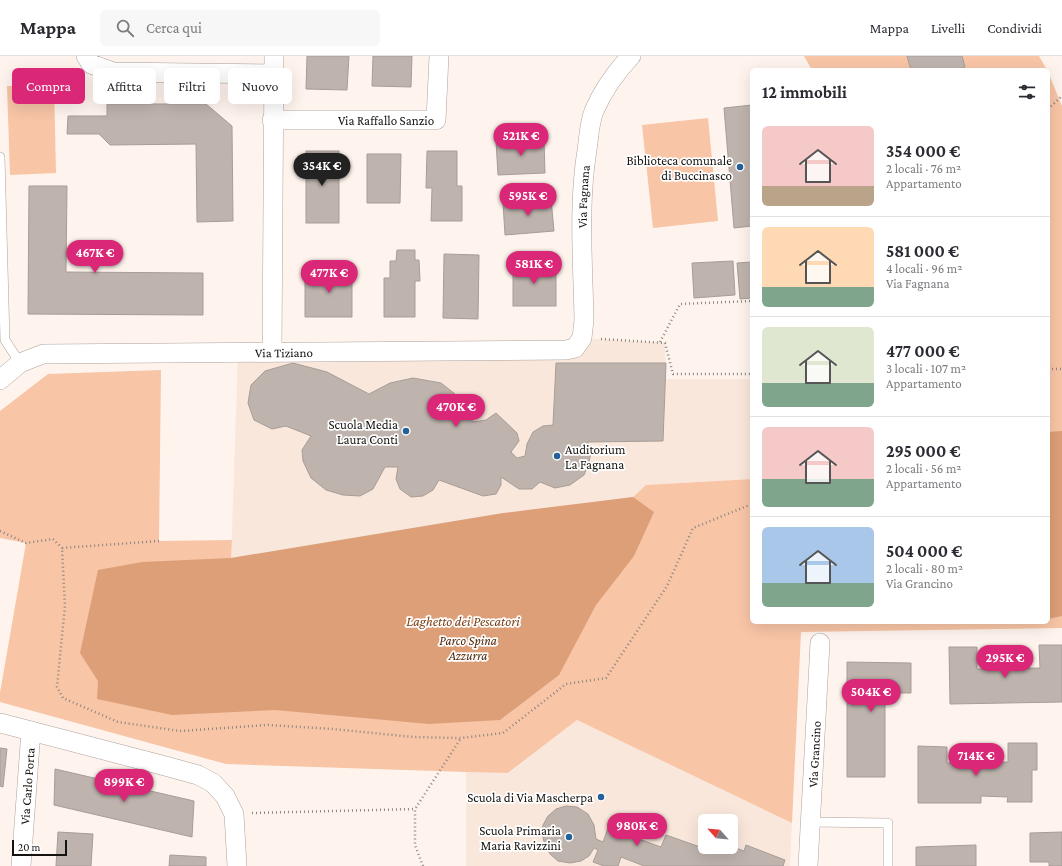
<!DOCTYPE html>
<html lang="it">
<head>
<meta charset="utf-8">
<style>
  body { margin:0; font-family:"Crimson Pro",serif; background:#f7f7f7; color:#2b2b33; height:100vh; display:flex; flex-direction:column; font-size:15px; white-space:nowrap }
  * { box-sizing:border-box; margin:0 }
  p { font-size:13px; color:#7c7c81 }
  .icon { flex:none; width:22px; height:22px; fill:none; stroke:currentColor; stroke-width:2; stroke-linecap:round; stroke-linejoin:round }
  .map { position:relative; flex:1; overflow:hidden }
  .side { position:absolute; left:750px; top:12px; width:300px; height:556px; display:flex; flex-direction:column; background:#fff; border-radius:6px; box-shadow:0 4px 16px #0002 }
  .side>* { flex:none }
  .banner { position:absolute; left:12px; top:12px; width:380px; height:36px; display:flex; gap:8px }
  .needle { width:26px; rotate:297deg }
  .tools { position:absolute; left:698px; top:758px; display:grid; gap:8px }
  .tools a { display:grid; place-items:center; width:40px; height:40px; border-radius:6px; background:#fff; box-shadow:0 4px 16px #0002; font-size:20px }
  .scale { position:absolute; left:12px; bottom:10px; width:55px; box-sizing:border-box; padding-left:4px; border:2px solid #15120f; border-top:0; font-size:11px; line-height:14px; white-space:nowrap; color:#15120f; -webkit-text-stroke:3px #fff; paint-order:stroke }
  .price { position:absolute; translate:-50% -34px; padding:0 9px; border-radius:14px; background:#db2777; color:#fff; font-size:13px; line-height:26px; filter:drop-shadow(0 1px 2px #0008) }
  .price::after { content:''; position:absolute; left:50%; top:24px; width:12px; height:9px; margin-left:-6px; background:inherit; clip-path:polygon(0 0,100% 0,50% 100%) }
  .price.active { background:#222; color:#fff }
  ul { padding:0; list-style:none }
  li { display:flex; align-items:center; gap:12px; height:100px; padding:0 12px }
  li+li { border-top:1px solid #e1e1e2 }
  li span { display:grid; place-items:center; flex:none; width:112px; height:80px; border-radius:6px; color:#555 }
  li>.icon { margin-inline-start:auto }
  span .icon { width:48px; height:48px; fill:#fffc; stroke-width:1 }
  li b { font-size:17px }
  h2 { display:flex; justify-content:space-between; align-items:center; height:48px; padding:0 12px; font-size:17px }
  .chip { padding:0 14px; border-radius:6px; background:#fff; box-shadow:0 4px 16px #0002; font-size:14px; line-height:36px }
  .chip.active { background:#db2777; color:#fff }
  header { display:flex; align-items:center; gap:24px; box-sizing:border-box; height:56px; padding:0 20px; background:#fff; border-bottom:1px solid #e1e1e2 }
  header strong { font-size:19px }
  nav { display:flex; gap:22px; margin-inline-start:auto; font-size:14px }
  .search { width:280px; height:36px; background:#f7f7f7; display:flex; align-items:center; gap:10px; box-sizing:border-box; padding:0 14px; border-radius:6px; color:#7c7c81; font-size:15px }
  .map>svg:first-child { display:block }
  .built { fill:#fae7dc; fill-rule:evenodd }
  .green { fill:#f8c5a6 }
  .water { fill:#dd9f78 }
  .building { fill:#beb3ad; stroke:#a79d97 }
  .lines { fill:none; stroke-linecap:round; stroke-linejoin:round }
  .lane-casing { stroke:#ada29c; stroke-width:10 }
  .street-casing { stroke:#ada29c; stroke-width:20 }
  .path { stroke:#8d8580; stroke-width:2.5; stroke-dasharray:1 3; stroke-linecap:butt }
  .lane { stroke:#fff; stroke-width:9 }
  .street { stroke:#fff; stroke-width:19 }
  .poi-dot { fill:#246198; stroke:#fff; stroke-width:1.5 }
  .labels { text-anchor:middle; stroke-width:3.5; stroke-linejoin:round; paint-order:stroke }
  .street-label { font-size:13px; fill:#15120f; stroke:#fff }
  .poi-label { font-size:13px; fill:#15120f; stroke:#fff; text-anchor:end }
  .park-label { font-size:13px; font-style:italic; fill:#4e2608; stroke:#fff }
  .water-label { font-size:14px; font-style:italic; fill:#793f14; stroke:#fff }
</style>
</head>
<body>
<header>
<strong>Mappa</strong>
<div class="search"><svg class="icon" aria-label="search" viewBox="0 0 24 24"><circle cx="10" cy="10" r="6"/><path d="M15 15l6 6"/></svg>Cerca qui</div>
<nav><a>Mappa</a><a>Livelli</a><a>Condividi</a></nav>
</header>
<div class="map">
<svg width="1062" height="810" viewBox="0 0 1062 810">
  <rect width="100%" height="100%" fill="#fff4ed"/>
  <g class="built">
    <polygon points="582,282 665,287 666,323 752,323 752,423 646,429 633,441 231,502 238,297 566,294"/>
    <path d="M 577,664 L 792,767 L 790,810 L 466,810 L 466,716 L 509,717 ZM 705,765 L 731,765 L 731,791 L 705,791 Z"/>
  </g>
  <g class="green">
    <polygon points="804,0 1039,0 1047,14 812,14"/>
    <polygon points="1048,16 1062,50 1062,572 801,576 792,767 577,664 508,717 466,716 226,708 0,646 0,637 26,487 0,482 0,355 48,318 161,314 159,485 232,484 231,502 633,441 646,429 752,423 752,566 1048,566"/>
    <polygon points="54,29 56,117 10,119 7,30"/>
    <polygon points="708,62 718,165 653,172 642,69"/>
  </g>
  <g class="water">
    <polygon points="1062,375 1062,560 1048,563 1048,376"/>
    <polygon points="633,441 654,456 634,500 596,549 559,619 500,664 429,668 275,654 172,659 97,643 98,625 80,597 98,514 142,506 231,502 503,457"/>
  </g>
  <g class="building">
    <polygon points="307,0 349,0 347,34 306,33"/>
    <polygon points="373,0 412,0 411,31 372,30"/>
    <polygon points="907,0 962,0 965,11 956,14 911,14"/>
    <polygon points="107,48 206,48 232,70 233,165 197,166 196,88 110,89 99,78 67,78 68,60 107,60"/>
    <polygon points="752,49 752,170 734,172 724,52"/>
    <polygon points="544,84 545,117 498,119 496,85"/>
    <rect x="306" y="95" width="33" height="72"/>
    <polygon points="427,95 457,95 457,130 462,130 462,165 431,165 432,132 426,132"/>
    <polygon points="367,98 401,98 400,147 367,147"/>
    <polygon points="29,130 67,130 66,216 203,217 203,259 28,258"/>
    <polygon points="551,143 554,175 505,179 503,147"/>
    <polygon points="397,194 415,194 415,204 419,204 420,225 415,225 415,261 384,261 384,222 390,222 390,205 396,205"/>
    <polygon points="444,198 479,199 478,263 443,262"/>
    <polygon points="733,205 735,239 694,242 692,207"/>
    <polygon points="752,206 752,242 740,243 737,207"/>
    <rect x="513" y="208" width="43" height="42"/>
    <polygon points="352,214 352,261 305,261 305,215"/>
    <polygon points="293,307 327,316 369,338 390,327 413,322 441,327 460,342 473,366 486,364 496,357 517,377 519,385 511,396 517,402 525,400 527,388 533,376 543,370 553,369 556,307 666,307 663,385 587,386 592,391 589,406 584,419 570,429 555,432 540,426 532,433 519,433 501,421 501,429 496,438 483,440 439,424 433,434 423,440 411,441 400,433 396,423 398,411 385,411 373,433 360,440 343,439 326,434 311,422 303,405 302,394 311,380 286,370 272,373 254,364 248,347 251,329 265,315"/>
    <polygon points="1039,589 1062,589 1062,646 950,648 949,591 977,591 977,613 1040,612"/>
    <polygon points="847,606 911,607 911,637 885,637 885,721 847,721"/>
    <polygon points="1008,687 1037,687 1037,714 1032,714 1032,746 1007,746 1008,741 981,740 981,747 918,747 918,690 947,691 947,707 1008,706"/>
    <polygon points="0,692 7,693 3,731 0,730"/>
    <polygon points="55,713 194,745 192,781 54,749"/>
    <polygon points="566,750 577,751 588,758 594,769 596,783 603,786 608,772 661,791 666,779 703,792 705,787 705,791 731,790 744,795 746,789 785,804 783,810 644,810 621,801 618,810 604,810 593,806 598,794 594,792 589,800 581,805 570,807 558,805 550,798 545,789 542,778 543,769 548,760 556,753"/>
    <polygon points="58,776 93,778 91,810 56,810"/>
    <polygon points="1062,776 1062,810 1049,810 1049,806 1030,806 1030,777"/>
    <polygon points="976,789 976,810 916,810 916,791"/>
    <polygon points="170,799 206,801 206,810 169,810"/>
  </g>
  <g class="lines">
    <defs>
      <g id="lane">
        <polyline points="0,101 5,284 20,307"/>
        <polyline points="811,766 888,767 888,810"/>
      </g>
      <g id="street">
        <polyline points="86,0 91,8 113,16 274,18"/>
        <path id="s1" d="M 272,64 L 436,64 L 439,0"/>
        <polyline points="272,296 274,0"/>
        <path id="s2" d="M 0,324 L 20,307 L 43,298 L 566,294 L 575,292 L 582,282 L 584,264 C 583,207 578,150 587,94 C 589,81 589,68 594,55 C 603,34 616,16 631,0"/>
        <polyline points="0,667 169,711 198,719 213,727 225,740 234,758 237,810"/>
        <path id="s3" d="M 21,810 L 31,675"/>
        <path id="s4" d="M 808,810 L 820,587"/>
      </g>
    </defs>
    <use href="#lane" class="lane-casing"/>
    <use href="#street" class="street-casing"/>
    <g class="path">
      <polyline points="1048,53 1062,40"/>
      <polyline points="601,283 665,287 673,318 752,318"/>
      <polyline points="660,286 680,248 752,245"/>
      <polyline points="1048,313 1062,313"/>
      <polyline points="0,475 26,487 53,483 62,492"/>
      <polyline points="159,485 62,492 65,550 57,631 63,642 118,666 180,675 268,669 333,673 413,681 461,682 503,677 566,628 606,622 667,530 693,472 752,448"/>
      <polyline points="252,757 415,753"/>
      <polyline points="423,810 415,789 415,753 461,682"/>
    </g>
    <use href="#lane" class="lane"/>
    <use href="#street" class="street"/>
  </g>
  <g class="poi-dot">
    <circle cx="740" cy="111" r="4"/>
    <circle cx="406" cy="375" r="4"/>
    <circle cx="557" cy="400" r="4"/>
    <circle cx="601" cy="741" r="4"/>
    <circle cx="569" cy="781" r="4"/>
  </g>
  <g class="labels">
    <g class="street-label">
      <text dy="5" stroke="none"><textPath href="#s1" startOffset="114">Via Raffallo Sanzio</textPath></text>
      <text dy="5" stroke="none"><textPath href="#s2" startOffset="737">Via Fagnana</textPath></text>
      <text dy="5" stroke="none"><textPath href="#s2" startOffset="292">Via Tiziano</textPath></text>
      <text dy="5" stroke="none"><textPath href="#s4" startOffset="112">Via Grancino</textPath></text>
      <text dy="5" stroke="none"><textPath href="#s3" startOffset="80">Via Carlo Porta</textPath></text>
    </g>
    <g class="poi-label">
      <text x="732" y="109">Biblioteca comunale<tspan x="732" dy="15">di Buccinasco</tspan></text>
      <text x="398" y="373">Scuola Media<tspan x="398" dy="15">Laura Conti</tspan></text>
      <text x="565" y="398" text-anchor="start">Auditorium<tspan x="565" dy="15">La Fagnana</tspan></text>
      <text x="593" y="746">Scuola di Via Mascherpa</text>
      <text x="561" y="779">Scuola Primaria<tspan x="561" dy="15">Maria Ravizzini</tspan></text>
    </g>
    <g class="park-label">
      <text x="468" y="589">Parco Spina<tspan x="468" dy="15">Azzurra</tspan></text>
    </g>
    <g class="water-label">
      <text x="463" y="570">Laghetto dei Pescatori</text>
    </g>
  </g>
</svg>
<div class="tools">
<a><svg class="needle" viewBox="-14 -14 28 28"><path d="M0-13l5 13h-10z" fill="#e53935"/><path d="M0 13l5-13h-10z" fill="#7c7c81"/></svg></a>
</div>
<div class="scale">20 m</div>
<b class="price" style="left:521px;top:101px">521K €</b>
<b class="price active" style="left:322px;top:131px">354K €</b>
<b class="price" style="left:528px;top:161px">595K €</b>
<b class="price" style="left:95px;top:218px">467K €</b>
<b class="price" style="left:534px;top:229px">581K €</b>
<b class="price" style="left:329px;top:238px">477K €</b>
<b class="price" style="left:456px;top:372px">470K €</b>
<b class="price" style="left:1005px;top:623px">295K €</b>
<b class="price" style="left:871px;top:657px">504K €</b>
<b class="price" style="left:976px;top:721px">714K €</b>
<b class="price" style="left:124px;top:747px">899K €</b>
<b class="price" style="left:637px;top:791px">980K €</b>
<div class="banner">
<a class="chip active">Compra</a>
<a class="chip">Affitta</a>
<a class="chip">Filtri</a>
<a class="chip">Nuovo</a>
</div>
<section class="side">
<h2>12 immobili<svg class="icon" aria-label="filters" viewBox="0 0 24 24"><path d="M4 7h16M4 17h16"/><circle cx="9" cy="7" r="2"/><circle cx="15" cy="17" r="2"/></svg></h2>
<ul>
<li><span style="background:linear-gradient(#f6c9c9 75%,#b9a48a 0)"><svg class="icon" aria-label="home" viewBox="0 0 24 24"><path d="M3 11l9-7 9 7M6 9v11h12V9"/></svg></span><div><b>354 000 €</b><p>2 locali · 76 m²</p><p>Appartamento</p></div></li>
<li><span style="background:linear-gradient(#ffd9b3 75%,#7fa58c 0)"><svg class="icon" aria-label="home" viewBox="0 0 24 24"><path d="M3 11l9-7 9 7M6 9v11h12V9"/></svg></span><div><b>581 000 €</b><p>4 locali · 96 m²</p><p>Via Fagnana</p></div></li>
<li><span style="background:linear-gradient(#dfe7d0 70%,#7fa58c 0)"><svg class="icon" aria-label="home" viewBox="0 0 24 24"><path d="M3 11l9-7 9 7M6 9v11h12V9"/></svg></span><div><b>477 000 €</b><p>3 locali · 107 m²</p><p>Appartamento</p></div></li>
<li><span style="background:linear-gradient(#f6c9c9 65%,#7fa58c 0)"><svg class="icon" aria-label="home" viewBox="0 0 24 24"><path d="M3 11l9-7 9 7M6 9v11h12V9"/></svg></span><div><b>295 000 €</b><p>2 locali · 56 m²</p><p>Appartamento</p></div></li>
<li><span style="background:linear-gradient(#a9c7e8 70%,#7fa58c 0)"><svg class="icon" aria-label="home" viewBox="0 0 24 24"><path d="M3 11l9-7 9 7M6 9v11h12V9"/></svg></span><div><b>504 000 €</b><p>2 locali · 80 m²</p><p>Via Grancino</p></div></li>
</ul>
</section>
</div>
</body>
</html>
